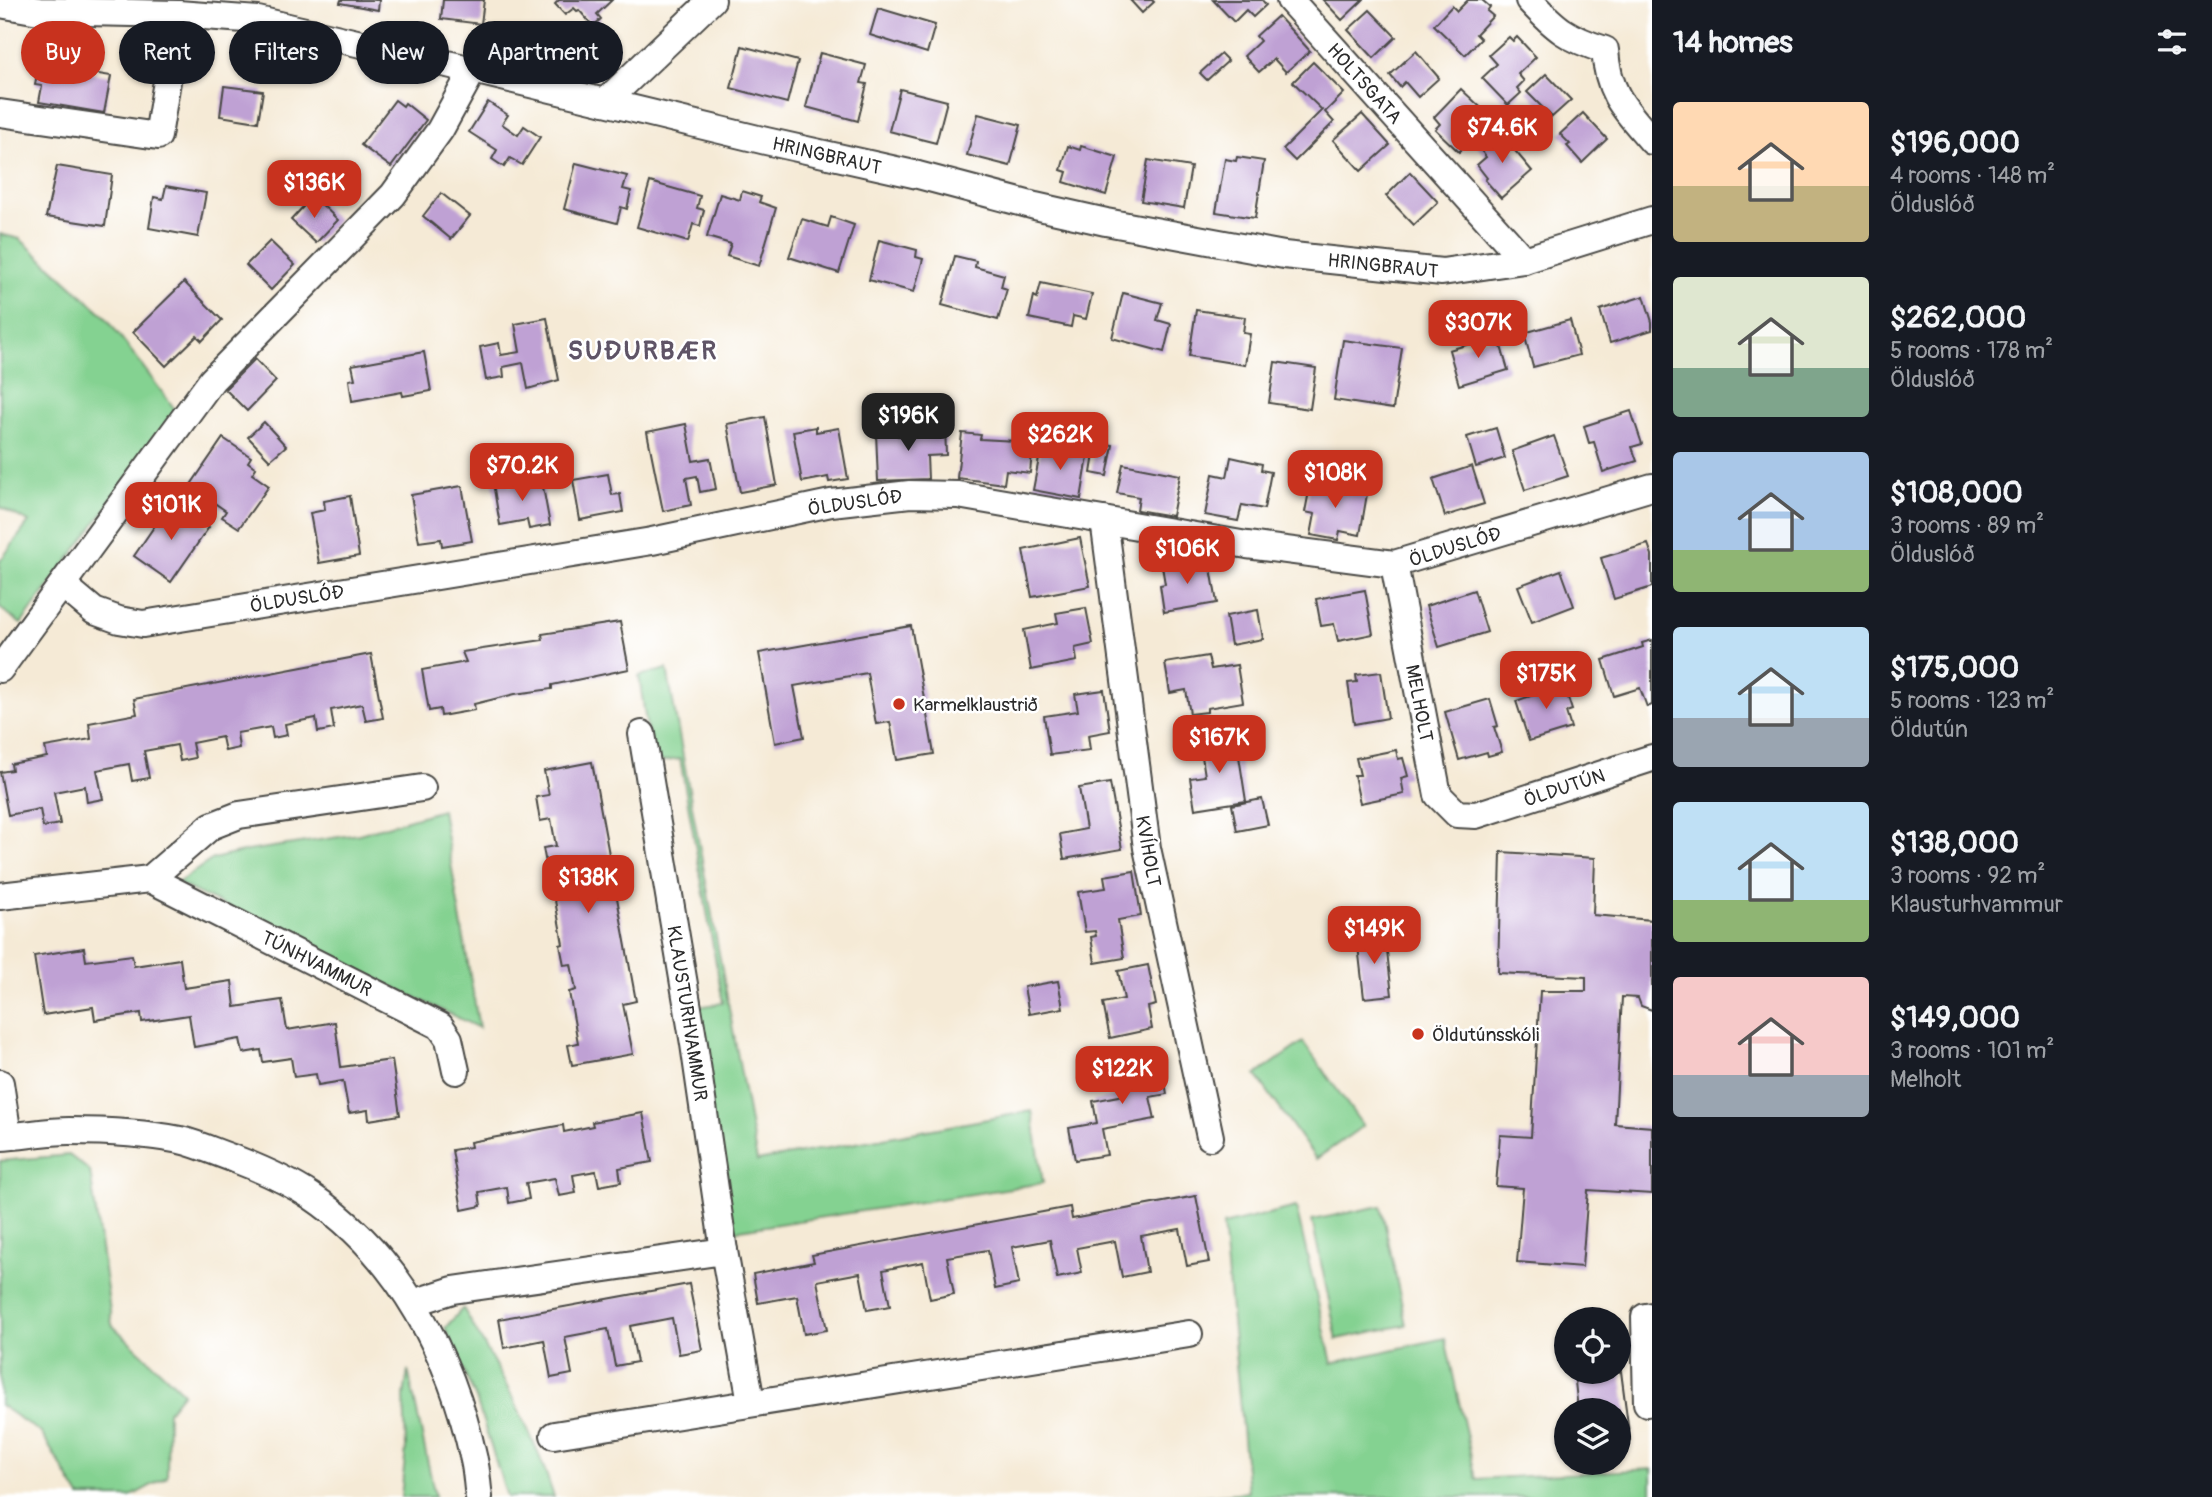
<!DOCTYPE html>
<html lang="en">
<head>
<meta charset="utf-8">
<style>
  body { margin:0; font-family:Pangolin,sans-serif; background:#242831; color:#f1f3f6; height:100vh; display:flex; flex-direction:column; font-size:26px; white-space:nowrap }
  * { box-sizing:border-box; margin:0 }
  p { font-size:23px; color:#9ea1a6 }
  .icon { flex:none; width:38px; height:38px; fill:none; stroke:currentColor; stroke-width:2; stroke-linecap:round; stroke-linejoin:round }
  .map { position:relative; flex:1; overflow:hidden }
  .side { display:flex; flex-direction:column; background:#171b24; width:560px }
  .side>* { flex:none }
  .guide { position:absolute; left:21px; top:21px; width:665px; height:63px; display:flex; gap:14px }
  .fabs { position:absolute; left:1554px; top:1307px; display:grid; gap:14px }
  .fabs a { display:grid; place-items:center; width:77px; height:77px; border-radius:50%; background:#171b24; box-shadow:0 2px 5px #0004; font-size:35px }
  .price { position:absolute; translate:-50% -60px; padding:0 16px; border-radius:14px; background:#c8321e; color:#fff; font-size:23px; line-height:46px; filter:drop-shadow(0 2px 4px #0008) }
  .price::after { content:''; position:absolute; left:50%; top:42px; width:21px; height:16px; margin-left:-10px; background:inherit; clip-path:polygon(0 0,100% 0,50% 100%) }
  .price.active { background:#222; color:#fff }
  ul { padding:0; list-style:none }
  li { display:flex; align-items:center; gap:21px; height:175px; padding:0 21px }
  li span { display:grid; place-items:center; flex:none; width:196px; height:140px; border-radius:7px; color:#555 }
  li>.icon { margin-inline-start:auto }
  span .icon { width:84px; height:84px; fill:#fffc; stroke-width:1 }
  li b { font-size:30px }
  h2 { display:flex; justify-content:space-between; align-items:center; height:84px; padding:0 21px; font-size:30px }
  .tag { padding:0 24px; border-radius:32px; background:#171b24; box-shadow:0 2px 5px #0004; font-size:24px; line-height:63px }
  .tag.active { background:#c8321e; color:#fff }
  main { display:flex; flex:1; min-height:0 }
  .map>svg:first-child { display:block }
  .green { fill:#84d291; stroke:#587e5e; stroke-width:2 }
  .building { fill:#bfa1d4 }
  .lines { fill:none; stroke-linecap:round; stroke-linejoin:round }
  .minor-casing { stroke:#494845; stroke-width:30 }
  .minor { stroke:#fff; stroke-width:26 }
  .poi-dot { fill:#c8321e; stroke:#fff; stroke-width:2.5 }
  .labels { text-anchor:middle; stroke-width:5; stroke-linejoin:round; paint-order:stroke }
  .street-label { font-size:19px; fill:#2b2b2b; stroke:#fff }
  .poi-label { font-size:19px; fill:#2b2b2b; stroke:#fff; text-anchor:start }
  .district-label { font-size:26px; font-weight:bold; letter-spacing:2px; fill:#5f5466; stroke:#fff }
</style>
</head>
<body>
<main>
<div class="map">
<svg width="1652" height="1497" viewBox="0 0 1652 1497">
  <rect width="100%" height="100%" fill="#fff"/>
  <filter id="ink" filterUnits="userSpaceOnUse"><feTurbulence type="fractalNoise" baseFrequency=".0143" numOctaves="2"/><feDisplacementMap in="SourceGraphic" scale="14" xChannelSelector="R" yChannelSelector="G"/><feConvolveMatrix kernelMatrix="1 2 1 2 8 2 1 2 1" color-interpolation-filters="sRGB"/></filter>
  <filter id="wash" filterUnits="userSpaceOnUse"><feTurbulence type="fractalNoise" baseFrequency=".00686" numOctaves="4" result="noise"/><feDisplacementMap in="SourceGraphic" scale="28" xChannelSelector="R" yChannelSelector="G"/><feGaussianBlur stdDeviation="1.57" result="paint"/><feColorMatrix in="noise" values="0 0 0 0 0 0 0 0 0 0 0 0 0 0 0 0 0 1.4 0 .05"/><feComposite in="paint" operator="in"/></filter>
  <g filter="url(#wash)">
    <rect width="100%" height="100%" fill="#f5ead6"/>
    <g class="green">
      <polygon points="0,234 20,239 104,315 177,412 21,624 0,608 0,561 29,522 0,507"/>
      <polygon points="667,669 757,1161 1032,1111 1043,1183 727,1232 691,1008 723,1003 680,759 652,763 639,676"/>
      <polygon points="442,810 479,1028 177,883 213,859 247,851 359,834"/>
      <polygon points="1303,1042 1363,1126 1316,1159 1256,1075"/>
      <polygon points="69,1155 90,1171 112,1325 183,1392 168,1411 167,1477 130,1497 80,1497 41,1433 0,1405 0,1161"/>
      <polygon points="1381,1206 1406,1325 1337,1339 1312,1220"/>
      <polygon points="1296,1207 1332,1363 1445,1338 1476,1479 1652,1469 1652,1497 1193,1497 1248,1492 1223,1225"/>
      <path d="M 463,1308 C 498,1369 533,1429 554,1497 L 507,1497 L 476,1399 L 445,1328 Z"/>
      <polygon points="408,1370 435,1496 435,1497 401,1497 406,1448 404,1396"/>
    </g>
    <g id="blocks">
      <g class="building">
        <polygon points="341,0 379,0 378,10 340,3"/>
        <polygon points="443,0 484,0 481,24 441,19"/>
        <polygon points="559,0 612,0 597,14 601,19 593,26 579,10 577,11 574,8 565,15 555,4"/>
        <polygon points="1130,0 1152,0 1154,2 1142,13"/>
        <polygon points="1213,0 1262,0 1266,5 1253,17 1246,10 1234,22"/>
        <polygon points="1323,0 1363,0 1342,20"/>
        <polygon points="1468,0 1482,0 1490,7 1487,11 1493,16 1476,34 1481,39 1465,55 1434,25 1452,6 1457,11"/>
        <polygon points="878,8 935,25 927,53 870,35"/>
        <polygon points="1370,10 1396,37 1374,58 1348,30"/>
        <polygon points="1278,16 1310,51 1286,72 1274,59 1259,72 1244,56 1260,41 1256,36"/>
        <polygon points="1509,37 1513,41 1517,37 1536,57 1518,74 1524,81 1517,88 1521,93 1508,105 1482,78 1497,64 1489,55"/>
        <polygon points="742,46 798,61 787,103 731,88"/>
        <polygon points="1416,51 1439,78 1418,97 1405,82 1400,87 1390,75"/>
        <polygon points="820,53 866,65 861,83 867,84 858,121 806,107"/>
        <polygon points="1221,54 1228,61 1207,80 1200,73"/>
        <polygon points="40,55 82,62 80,71 111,76 104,113 39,102 42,86 35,85"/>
        <polygon points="1313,62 1344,93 1325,112 1334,122 1295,161 1283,149 1322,110 1293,82"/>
        <polygon points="1546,74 1571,100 1552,117 1527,92"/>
        <polygon points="224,86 263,91 258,122 220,116"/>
        <polygon points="900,89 947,101 936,143 889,131"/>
        <polygon points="1461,89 1492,118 1459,152 1435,129 1440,124 1434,117"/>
        <polygon points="395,100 403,106 405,103 426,120 391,167 361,145"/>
        <polygon points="488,102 508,115 502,124 518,135 524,126 540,137 522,165 510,158 504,167 492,159 497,150 469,132"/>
        <polygon points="1583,113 1607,139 1582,163 1567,146 1570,144 1560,134"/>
        <polygon points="978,114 1021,125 1010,166 967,155"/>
        <polygon points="1362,114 1390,145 1361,171 1333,140"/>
        <polygon points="1491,134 1495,139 1501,134 1532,171 1501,198 1485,180 1487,178 1477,165 1486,157 1476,144"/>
        <polygon points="1068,146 1080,150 1081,146 1117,157 1106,195 1064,182 1067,172 1061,170"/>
        <polygon points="1237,157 1264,161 1255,218 1216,212 1225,159 1236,161"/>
        <polygon points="1148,160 1191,167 1184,208 1141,201"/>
        <polygon points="576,163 627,176 623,189 631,191 627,209 621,207 617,223 564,209"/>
        <polygon points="57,166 112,175 105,226 46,217"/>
        <polygon points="1410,172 1438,202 1414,225 1386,196"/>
        <polygon points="650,182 700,196 697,208 704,210 700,226 693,224 688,242 637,227"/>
        <polygon points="166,186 206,193 198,237 149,228 154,197 163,199"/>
        <polygon points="742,191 761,197 759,202 776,208 759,266 727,256 731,244 707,237 720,194 740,200"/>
        <polygon points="441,193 470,216 451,239 423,216"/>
        <polygon points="313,196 338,220 316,243 291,220"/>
        <polygon points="831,217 854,225 839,273 789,257 802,219 828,227"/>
        <polygon points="879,240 917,250 916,257 923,259 914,292 869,280"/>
        <polygon points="270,241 295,265 271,290 246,265"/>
        <polygon points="955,256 976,261 975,267 1004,275 1001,287 1007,289 998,320 942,305"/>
        <polygon points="184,282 222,320 202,341 197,336 166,366 133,332"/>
        <polygon points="1041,283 1092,294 1086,319 1073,316 1071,327 1029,318 1034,296 1037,298"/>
        <polygon points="1123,293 1162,303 1157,320 1171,324 1164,352 1112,338"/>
        <polygon points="1644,296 1652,322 1652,330 1610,343 1600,310"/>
        <polygon points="1196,310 1245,317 1243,333 1250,334 1245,365 1189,356"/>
        <polygon points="547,318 559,380 528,389 523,363 503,367 504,377 486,380 480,347 499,343 501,355 520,352 515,324"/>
        <polygon points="1570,320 1579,355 1533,367 1524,333"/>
        <polygon points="1498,336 1508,370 1459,385 1449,350"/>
        <polygon points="1343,340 1402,348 1393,409 1334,400"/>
        <polygon points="424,352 431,391 403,396 402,392 352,401 349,380 355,379 352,365"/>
        <polygon points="255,359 276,381 247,411 225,389"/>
        <polygon points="1275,362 1316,368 1310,409 1269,403"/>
        <polygon points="1631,411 1642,444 1632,447 1637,461 1603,472 1594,442 1589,443 1584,426"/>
        <polygon points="765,417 777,485 740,492 727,424"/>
        <polygon points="264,422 286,446 270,460 248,437"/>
        <polygon points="686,424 693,461 710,458 716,489 700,492 697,476 686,478 691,505 663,511 647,432"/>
        <polygon points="945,424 946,455 927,456 928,479 878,481 876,432 898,431 898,436 926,435 926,425"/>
        <polygon points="816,427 816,432 839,428 848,479 829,482 828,477 802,482 793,431"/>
        <polygon points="1496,428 1505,458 1476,467 1467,437"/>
        <polygon points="962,433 981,435 980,439 1033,442 1030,473 1006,470 1004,484 957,478"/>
        <polygon points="1554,436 1568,476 1525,490 1512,451"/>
        <polygon points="223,438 251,457 248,462 256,468 252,474 269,486 239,528 222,517 226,511 190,486"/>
        <polygon points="1096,442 1113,445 1107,476 1091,473"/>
        <polygon points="1042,443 1063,447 1062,452 1088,457 1081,499 1033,490"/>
        <polygon points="1231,457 1262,464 1261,470 1271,472 1264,509 1242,505 1238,521 1205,515 1213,474 1227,477"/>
        <polygon points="1123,464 1180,475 1172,516 1137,510 1139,497 1117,493"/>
        <polygon points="1472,466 1484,504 1445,516 1433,479"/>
        <polygon points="608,474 612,495 620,494 623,512 580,520 573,480"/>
        <polygon points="541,476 550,525 529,529 527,520 500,525 493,483 508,480 509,486 521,484 520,480"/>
        <polygon points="1311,481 1367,494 1360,535 1340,531 1338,540 1311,535 1315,514 1305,512"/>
        <polygon points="462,486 472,541 442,546 441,539 419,542 411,495"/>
        <polygon points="350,496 359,556 319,563 310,513 325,510 324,501"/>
        <polygon points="171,502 209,527 171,582 134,556"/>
        <polygon points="1080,538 1090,586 1032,597 1023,550"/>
        <polygon points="1648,544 1652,555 1652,587 1614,599 1601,558"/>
        <polygon points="1184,562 1185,566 1210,562 1217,603 1164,612 1160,585 1165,584 1162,566"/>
        <polygon points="1561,570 1574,606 1532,622 1518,586"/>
        <polygon points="1365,590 1373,634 1338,641 1334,624 1321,626 1316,599"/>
        <polygon points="1474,590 1487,632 1439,647 1426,606"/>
        <polygon points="1086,608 1093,644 1075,648 1077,661 1031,670 1024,630 1058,623 1056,613"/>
        <polygon points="1258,610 1263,639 1231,645 1226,616"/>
        <polygon points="620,622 629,669 552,685 552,689 515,694 474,704 475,710 441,716 440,709 429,711 422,670 466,662 462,652 543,640 542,634"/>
        <polygon points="911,626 934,754 897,760 890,722 876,724 867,673 794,686 804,737 775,743 759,653"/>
        <polygon points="1652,640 1652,705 1647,707 1640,688 1614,696 1603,660 1643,647 1642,643"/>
        <polygon points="371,654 383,718 366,721 362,704 331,710 334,729 318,732 316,718 285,724 287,735 273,738 271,727 237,733 239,748 225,751 222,737 192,743 195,758 180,761 177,745 144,751 149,778 132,781 129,764 97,770 103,799 87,802 85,786 54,792 60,824 43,827 40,809 8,815 0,772 12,770 11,764 47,757 45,747 91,739 89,723 137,714 134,699"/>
        <polygon points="1208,656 1211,669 1237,665 1243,702 1207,708 1207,712 1190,714 1186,690 1170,693 1165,663"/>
        <polygon points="1381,672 1388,718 1354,724 1348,683 1357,682 1356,675"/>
        <polygon points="1562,680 1572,710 1566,712 1571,728 1529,741 1516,701 1542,692 1541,687"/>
        <polygon points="1104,690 1110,731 1088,735 1090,750 1050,755 1044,716 1078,711 1075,694"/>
        <polygon points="1490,699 1498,726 1494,727 1502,752 1488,756 1487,752 1459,760 1445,712"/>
        <polygon points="1236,737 1246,801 1195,809 1190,778 1205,776 1200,743"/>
        <polygon points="1396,750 1398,759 1403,758 1408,776 1401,778 1404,794 1360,803 1354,775 1360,775 1356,758"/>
        <polygon points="592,762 636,1001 623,1004 633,1054 572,1065 568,1045 578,1043 569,992 576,990 571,964 564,965 560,945 563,944 554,895 562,894 556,868 547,869 543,848 556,846 551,819 540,821 536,797 549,795 544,771"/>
        <polygon points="1110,783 1122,849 1064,859 1060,834 1086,829 1079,788"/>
        <polygon points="1262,799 1268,825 1237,831 1232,805"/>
        <polygon points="1501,852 1595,858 1593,915 1652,920 1652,1010 1641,1006 1638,998 1622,997 1615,1124 1652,1127 1652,1194 1588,1190 1582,1267 1517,1262 1523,1188 1496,1186 1500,1135 1531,1137 1540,991 1586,991 1586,977 1498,973"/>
        <polygon points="1134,871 1141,916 1118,920 1124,958 1095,963 1091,937 1096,936 1095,931 1085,932 1078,892 1106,888 1104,876"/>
        <polygon points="1385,934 1392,995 1364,998 1357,937"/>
        <polygon points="84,948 86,961 132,955 134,966 180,959 184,988 232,981 235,1007 282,1000 287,1030 335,1022 341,1067 392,1060 400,1115 369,1120 368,1110 349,1113 343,1081 318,1085 316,1074 294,1077 291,1058 263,1062 261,1050 243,1053 240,1039 194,1047 189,1015 142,1022 141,1013 95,1020 93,1007 43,1015 34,956"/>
        <polygon points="1148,965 1156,1005 1148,1007 1152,1029 1110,1038 1103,1003 1124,999 1118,971"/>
        <polygon points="1058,981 1063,1008 1029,1014 1024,987"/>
        <polygon points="1160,1054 1167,1094 1150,1097 1155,1119 1102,1129 1107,1155 1075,1160 1069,1128 1097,1123 1093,1101 1124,1095 1121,1080 1127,1078 1124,1061"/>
        <polygon points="643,1113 652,1162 619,1168 621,1182 599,1186 596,1171 573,1175 576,1193 559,1196 555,1178 526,1183 529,1199 509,1203 507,1187 479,1192 481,1206 462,1210 452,1150 471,1147 470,1142 497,1137 563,1125 564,1132 593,1126 592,1122"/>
        <polygon points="1196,1196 1209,1262 1187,1266 1180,1229 1141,1236 1147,1272 1122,1277 1115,1241 1077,1248 1082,1273 1057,1278 1050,1240 1012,1247 1019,1284 995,1289 988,1250 947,1257 954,1294 930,1299 923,1262 883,1270 890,1306 867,1310 860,1273 817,1281 827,1330 804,1334 797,1296 758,1303 753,1274 814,1262 812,1255 1070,1207 1072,1219"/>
        <polygon points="689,1284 702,1350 679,1354 672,1318 630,1326 637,1362 615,1366 608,1329 565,1337 572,1374 551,1378 544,1340 504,1348 499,1319"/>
        <polygon points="1619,1356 1630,1440 1619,1442 1619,1410 1578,1410 1574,1372 1619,1372"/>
      </g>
    </g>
  </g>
  <g filter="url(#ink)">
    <use href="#blocks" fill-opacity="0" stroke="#494845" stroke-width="2"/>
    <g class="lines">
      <defs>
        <g id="minor">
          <polyline points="1290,0 1524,260"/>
          <path d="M 1529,0 C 1556,29 1567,38 1605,50 C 1608,95 1625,109 1652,141"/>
          <polyline points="0,4 39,11 178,14 258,20 473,70 766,141 918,175 1035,206 1106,222 1284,255 1442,272 1524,260 1652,220"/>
          <polyline points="605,102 712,0"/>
          <polyline points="0,113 158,136 178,14"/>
          <polyline points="1104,520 1147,848 1210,1137"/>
          <polyline points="1394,564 1438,795 1457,814 1476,815 1652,758"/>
          <polyline points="63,585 94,611 119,620 143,624 652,541 831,503 910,494 958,495 1247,545 1394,564 1652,487"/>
          <polyline points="0,669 212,380 393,195 440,130 473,70"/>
          <polyline points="642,734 694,1044 724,1251 751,1402"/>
          <polyline points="150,879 211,826 239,815 422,788"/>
          <polyline points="0,896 150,879 440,1026 449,1039 456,1071"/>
          <polyline points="0,1083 8,1136"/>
          <path d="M 0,1137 C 23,1136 46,1131 69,1131 C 105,1131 144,1133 180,1140 C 198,1144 217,1153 235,1159 C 261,1169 287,1180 311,1196 C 400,1256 452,1357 474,1460 C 477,1472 477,1485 479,1497"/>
          <polyline points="413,1303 453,1290 724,1251"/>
          <polyline points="1647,1403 1645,1317 1652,1316"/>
          <polyline points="554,1435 1189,1334"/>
        </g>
      </defs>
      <use href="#minor" class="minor-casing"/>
      <use href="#minor" class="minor"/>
    </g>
  </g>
  <g class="poi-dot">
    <circle cx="899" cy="704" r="7"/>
    <circle cx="1418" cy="1034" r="7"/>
  </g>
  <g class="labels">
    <g class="street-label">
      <text transform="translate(1365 83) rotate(48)" y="7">HOLTSGATA</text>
      <text transform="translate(827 155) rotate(13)" y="7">HRINGBRAUT</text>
      <text transform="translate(1383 265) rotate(6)" y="7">HRINGBRAUT</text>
      <text transform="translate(855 502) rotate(-8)" y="7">ÖLDUSLÓÐ</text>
      <text transform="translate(1455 546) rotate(-17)" y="7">ÖLDUSLÓÐ</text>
      <text transform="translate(297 598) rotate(-9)" y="7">ÖLDUSLÓÐ</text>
      <text transform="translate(1420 703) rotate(79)" y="7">MELHOLT</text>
      <text transform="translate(1564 787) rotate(-18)" y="7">ÖLDUTÚN</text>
      <text transform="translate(1149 851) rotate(80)" y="7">KVÍHOLT</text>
      <text transform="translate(317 963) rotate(27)" y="7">TÚNHVAMMUR</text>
      <text transform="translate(688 1013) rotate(81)" y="7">KLAUSTURHVAMMUR</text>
    </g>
    <g class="poi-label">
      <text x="913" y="711">Karmelklaustrið</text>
      <text x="1432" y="1041">Öldutúnsskóli</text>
    </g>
    <g class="district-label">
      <text x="643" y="359">SUÐURBÆR</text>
    </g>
  </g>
</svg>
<div class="fabs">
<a><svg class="icon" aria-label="locate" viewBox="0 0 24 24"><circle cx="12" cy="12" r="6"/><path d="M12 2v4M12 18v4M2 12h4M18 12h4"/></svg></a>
<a><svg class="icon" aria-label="layers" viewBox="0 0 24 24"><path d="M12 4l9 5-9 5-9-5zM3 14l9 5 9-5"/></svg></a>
</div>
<b class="price" style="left:1502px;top:165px">$74.6K</b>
<b class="price" style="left:314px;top:220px">$136K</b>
<b class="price" style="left:1478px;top:360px">$307K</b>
<b class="price active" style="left:908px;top:453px">$196K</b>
<b class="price" style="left:1060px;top:472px">$262K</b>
<b class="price" style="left:522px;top:503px">$70.2K</b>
<b class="price" style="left:1335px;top:510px">$108K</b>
<b class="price" style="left:171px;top:542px">$101K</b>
<b class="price" style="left:1187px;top:586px">$106K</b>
<b class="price" style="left:1546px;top:711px">$175K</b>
<b class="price" style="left:1219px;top:775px">$167K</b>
<b class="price" style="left:588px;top:915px">$138K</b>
<b class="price" style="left:1374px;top:966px">$149K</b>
<b class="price" style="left:1122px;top:1106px">$122K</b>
<div class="guide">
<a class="tag active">Buy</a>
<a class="tag">Rent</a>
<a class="tag">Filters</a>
<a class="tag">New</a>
<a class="tag">Apartment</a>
</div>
</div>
<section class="side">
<h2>14 homes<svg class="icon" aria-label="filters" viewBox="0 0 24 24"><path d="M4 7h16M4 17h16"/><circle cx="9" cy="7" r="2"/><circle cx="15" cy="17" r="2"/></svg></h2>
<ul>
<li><span style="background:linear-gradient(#ffd9b3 60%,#c2b280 0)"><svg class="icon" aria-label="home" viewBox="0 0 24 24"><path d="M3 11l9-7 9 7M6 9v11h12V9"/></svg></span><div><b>$196,000</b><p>4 rooms · 148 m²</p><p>Ölduslóð</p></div></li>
<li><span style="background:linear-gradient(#dfe7d0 65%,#7fa58c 0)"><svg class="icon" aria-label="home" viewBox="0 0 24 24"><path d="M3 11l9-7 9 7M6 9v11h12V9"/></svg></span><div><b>$262,000</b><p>5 rooms · 178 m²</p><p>Ölduslóð</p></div></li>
<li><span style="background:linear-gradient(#a9c7e8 70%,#8fb573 0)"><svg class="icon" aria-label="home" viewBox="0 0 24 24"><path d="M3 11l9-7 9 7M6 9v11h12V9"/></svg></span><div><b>$108,000</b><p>3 rooms · 89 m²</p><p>Ölduslóð</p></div></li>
<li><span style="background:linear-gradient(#bfe0f5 65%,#9aa5b1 0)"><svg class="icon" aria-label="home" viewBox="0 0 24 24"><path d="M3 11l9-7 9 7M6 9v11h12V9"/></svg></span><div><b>$175,000</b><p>5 rooms · 123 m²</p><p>Öldutún</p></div></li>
<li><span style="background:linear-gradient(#bfe0f5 70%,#8fb573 0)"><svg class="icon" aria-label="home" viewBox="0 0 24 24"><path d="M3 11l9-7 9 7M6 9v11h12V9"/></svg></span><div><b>$138,000</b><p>3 rooms · 92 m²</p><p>Klausturhvammur</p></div></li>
<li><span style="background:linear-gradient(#f6c9c9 70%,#9aa5b1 0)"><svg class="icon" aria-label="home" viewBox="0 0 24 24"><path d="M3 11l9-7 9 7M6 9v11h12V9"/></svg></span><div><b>$149,000</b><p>3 rooms · 101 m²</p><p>Melholt</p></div></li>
</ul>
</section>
</main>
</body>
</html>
